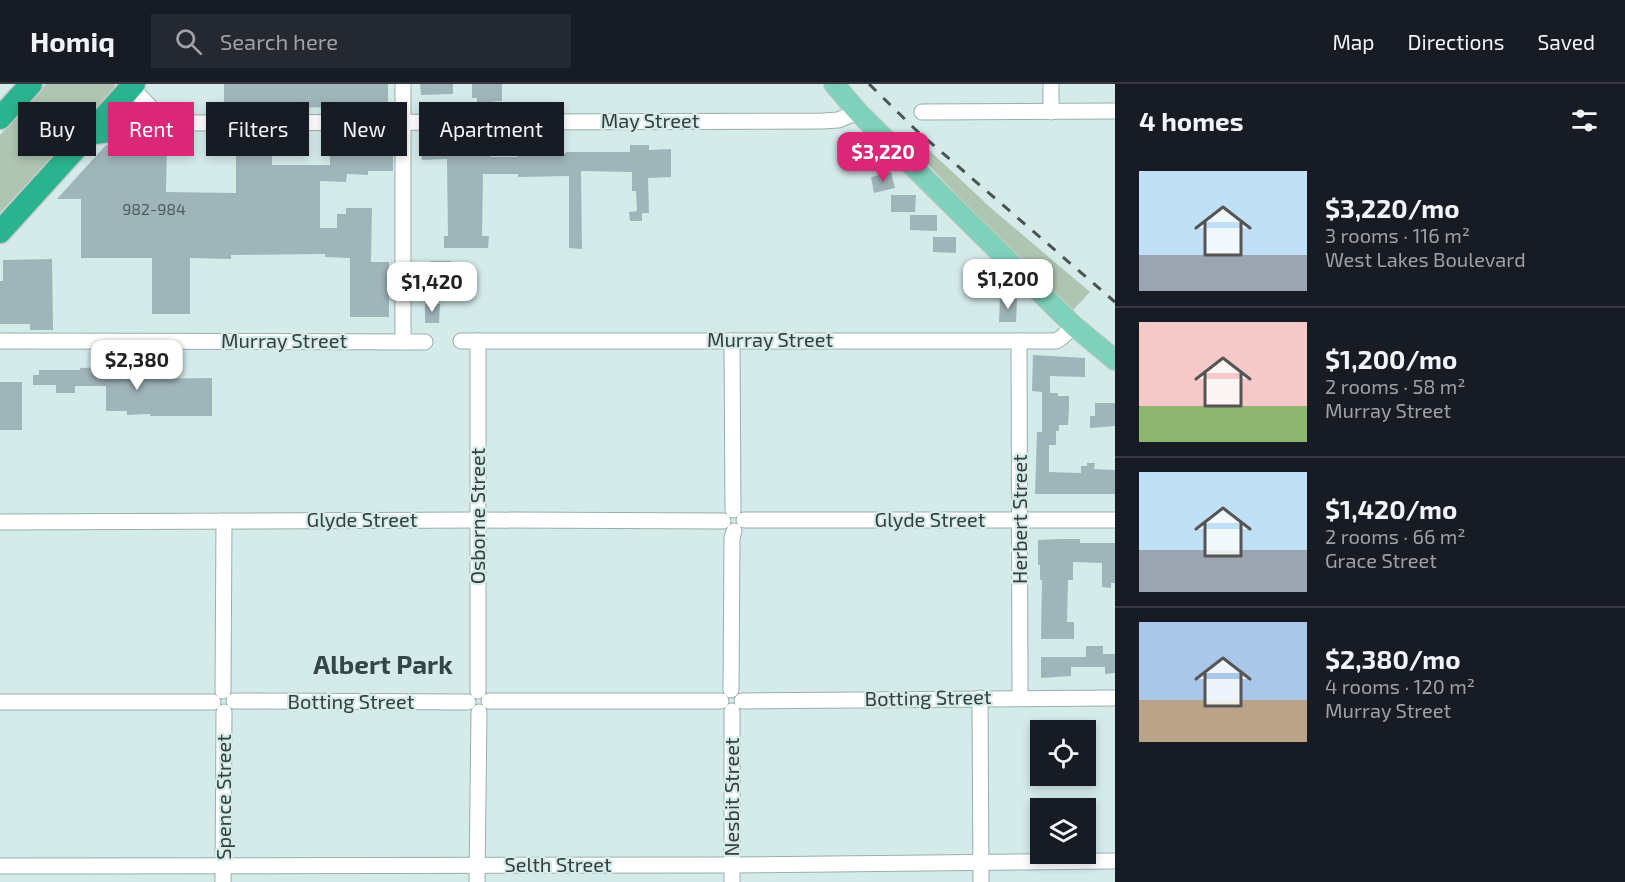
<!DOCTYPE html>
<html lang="en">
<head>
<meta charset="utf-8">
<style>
  body { margin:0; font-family:"Exo 2",sans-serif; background:#242831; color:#f1f3f6; height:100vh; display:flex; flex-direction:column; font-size:22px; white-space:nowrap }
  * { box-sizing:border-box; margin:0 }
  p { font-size:20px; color:#9ea1a6 }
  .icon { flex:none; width:33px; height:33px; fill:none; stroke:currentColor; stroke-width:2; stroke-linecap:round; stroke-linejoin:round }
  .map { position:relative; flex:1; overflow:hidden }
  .drawer { display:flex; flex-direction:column; background:#171b24; width:510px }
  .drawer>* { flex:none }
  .top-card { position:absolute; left:18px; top:18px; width:570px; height:54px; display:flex; gap:12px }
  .buttons { position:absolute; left:1030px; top:636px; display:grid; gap:12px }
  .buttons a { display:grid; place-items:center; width:66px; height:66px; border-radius:0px; background:#171b24; box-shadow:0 3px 9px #0003; font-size:30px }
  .price { position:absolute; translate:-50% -51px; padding:0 14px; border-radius:12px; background:#fff; color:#222; font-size:20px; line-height:39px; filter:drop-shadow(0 2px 3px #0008) }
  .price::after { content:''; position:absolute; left:50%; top:36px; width:18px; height:14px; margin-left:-9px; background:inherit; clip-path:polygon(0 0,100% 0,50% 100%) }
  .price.selected { background:#db2777; color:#fff }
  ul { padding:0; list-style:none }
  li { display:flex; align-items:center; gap:18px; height:150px; padding:0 24px }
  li+li { border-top:2px solid #363941 }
  li span { display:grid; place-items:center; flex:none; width:168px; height:120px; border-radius:0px; color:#555 }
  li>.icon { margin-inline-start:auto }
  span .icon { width:72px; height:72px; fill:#fffc; stroke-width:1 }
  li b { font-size:26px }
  h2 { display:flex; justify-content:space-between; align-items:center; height:72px; padding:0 24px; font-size:26px }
  .pill { padding:0 21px; border-radius:0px; background:#171b24; box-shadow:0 3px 9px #0003; font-size:21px; line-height:54px }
  .pill.selected { background:#db2777; color:#fff }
  header { display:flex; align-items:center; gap:36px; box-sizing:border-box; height:84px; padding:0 30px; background:#171b24; border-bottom:2px solid #363941 }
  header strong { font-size:28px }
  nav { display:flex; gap:33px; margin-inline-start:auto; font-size:21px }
  .search { width:420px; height:54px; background:#242831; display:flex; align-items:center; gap:15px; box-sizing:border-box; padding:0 21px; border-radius:0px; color:#9ea1a6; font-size:22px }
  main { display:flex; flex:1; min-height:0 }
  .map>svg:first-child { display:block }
  .green { fill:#afc5b1 }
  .building { fill:#9fb5ba }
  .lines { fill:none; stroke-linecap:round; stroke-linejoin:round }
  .minor-casing { stroke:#98afad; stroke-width:17 }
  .major-casing { stroke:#c6c9c9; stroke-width:22 }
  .highway-casing { stroke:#c6c9c9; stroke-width:25 }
  .minor { stroke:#fff; stroke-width:15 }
  .major { stroke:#80d1bc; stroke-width:20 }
  .highway { stroke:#2bb38f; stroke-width:22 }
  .rail { stroke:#485352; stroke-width:3; stroke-dasharray:10 10; stroke-linecap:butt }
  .labels { text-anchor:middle; stroke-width:4.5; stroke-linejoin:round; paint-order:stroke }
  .number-label { font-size:16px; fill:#505c5d }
  .street-label { font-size:20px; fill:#353e3e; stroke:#d4ebea }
  .district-label { font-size:26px; font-weight:bold; fill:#334746; stroke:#d4ebea }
</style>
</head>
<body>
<header>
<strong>Homiq</strong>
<div class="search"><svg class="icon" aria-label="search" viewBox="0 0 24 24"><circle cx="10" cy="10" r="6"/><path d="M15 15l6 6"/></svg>Search here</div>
<nav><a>Map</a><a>Directions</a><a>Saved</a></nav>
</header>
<main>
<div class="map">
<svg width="1115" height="798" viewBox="0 0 1115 798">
  <rect width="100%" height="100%" fill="#d4ebea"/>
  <g class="green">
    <polygon points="46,0 115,0 114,5 0,129 0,51"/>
    <polygon points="915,53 992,125 1090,208 1073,226 956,110 909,60"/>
  </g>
  <g class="building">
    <polygon points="224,0 388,0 388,17 382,23 224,24"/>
    <polygon points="420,0 453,0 453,10 421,11"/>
    <polygon points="472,0 502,0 502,17 477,19 477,14 472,14"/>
    <polygon points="146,56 167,56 166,108 236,109 236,70 272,70 272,81 330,81 330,66 393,65 393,87 368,87 368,91 347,90 346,98 320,97 320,144 337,144 337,130 346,130 346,124 372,124 371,178 389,178 389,233 350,233 350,174 325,173 325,170 231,171 231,175 190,174 190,230 152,230 152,174 81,174 81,115 57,115 106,61"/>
    <polygon points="842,58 861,58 860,79 842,78"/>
    <polygon points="471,59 491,59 490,73 518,73 518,71 566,69 566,68 630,68 630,61 649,61 649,66 671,65 671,93 648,94 649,129 642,129 642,137 630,137 629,128 637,127 636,107 632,107 632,88 581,87 582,165 569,164 569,92 518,93 518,90 483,90 482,152 489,152 488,164 444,164 444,152 448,152 447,75 422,76 421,63 471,63"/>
    <polygon points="891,88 895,104 874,109 871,93"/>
    <polygon points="891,111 916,111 915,128 891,128"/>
    <polygon points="910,131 937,131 937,147 910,146"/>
    <polygon points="933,153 956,153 956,169 933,168"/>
    <polygon points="52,175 53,246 30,246 30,240 0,240 0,197 3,197 3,176"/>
    <rect x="431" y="177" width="20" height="14"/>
    <polygon points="979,195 1003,195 1003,207 979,206"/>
    <polygon points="1000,215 1017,215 1016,238 999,238"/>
    <polygon points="425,220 440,220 439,239 425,239"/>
    <polygon points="1033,271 1085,274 1085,293 1050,292 1050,309 1058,309 1058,312 1069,312 1069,323 1068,341 1059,341 1059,347 1056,347 1056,361 1049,361 1049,388 1081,389 1081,382 1087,382 1087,379 1095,379 1094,385 1115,386 1115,410 1035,410 1037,348 1042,348 1042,308 1032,307"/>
    <polygon points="106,283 145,285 146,295 212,294 212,332 150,332 150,330 127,331 127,327 106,327 106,302 75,302 75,309 56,309 56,301 33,301 33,291 39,291 39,286 80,286 80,284"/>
    <rect x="0" y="298" width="22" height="48"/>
    <polygon points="1095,319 1115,319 1115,342 1090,344 1090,332 1095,332"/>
    <polygon points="1062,455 1080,455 1080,459 1115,459 1115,499 1111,499 1111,504 1102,503 1102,479 1073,478 1073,496 1068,496 1067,538 1074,538 1074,555 1041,555 1042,496 1040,496 1040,481 1038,481 1038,456"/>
    <polygon points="1086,562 1103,562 1103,570 1115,570 1115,589 1105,590 1105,583 1071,583 1071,592 1041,594 1041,573 1086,573"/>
  </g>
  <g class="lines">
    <defs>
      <g id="minor">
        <polyline points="1051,0 1051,28"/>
        <polyline points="131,3 160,33 169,39 823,37 838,36 858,28"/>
        <polyline points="922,28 1115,27"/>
        <polyline points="0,257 425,258"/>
        <polyline points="461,257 1056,257 1061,254 1074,242"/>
        <polyline points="478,257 478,607"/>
        <polyline points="732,257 733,426"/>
        <polyline points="1019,257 1020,613"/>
        <polyline points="403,258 403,0"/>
        <polyline points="744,436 1115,436"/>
        <polyline points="0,438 478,436 723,437"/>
        <polyline points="731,606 732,454 734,447"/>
        <polyline points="223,607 224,437"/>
        <polyline points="980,614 981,798"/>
        <polyline points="234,617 468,618"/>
        <polyline points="489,617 721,617"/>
        <polyline points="742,617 1115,614"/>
        <polyline points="0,618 213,618"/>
        <polyline points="732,627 732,798"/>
        <polyline points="0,782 732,781 1115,777"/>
        <polyline points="223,798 224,628"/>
        <polyline points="477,798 479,628"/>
      </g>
      <polyline id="major" points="834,0 858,28 1074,242 1115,276"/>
      <g id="highway">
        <polyline points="0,34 31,0"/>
        <polyline points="88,50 169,39"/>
        <polyline points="0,148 134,0"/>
      </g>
    </defs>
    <use href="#minor" class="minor-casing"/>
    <use href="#major" class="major-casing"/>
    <use href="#highway" class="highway-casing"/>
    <use href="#minor" class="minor"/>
    <use href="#major" class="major"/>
    <use href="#highway" class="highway"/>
    <polyline class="rail" points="869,0 916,46 1115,218"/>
  </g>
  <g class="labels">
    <g class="number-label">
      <text x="154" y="131">982-984</text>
    </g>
    <g class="street-label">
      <text x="650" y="44">May Street</text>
      <text x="770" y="263">Murray Street</text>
      <text x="284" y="264">Murray Street</text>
      <text transform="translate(478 432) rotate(-90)" y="7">Osborne Street</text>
      <text transform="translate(1020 435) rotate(-90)" y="7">Herbert Street</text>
      <text x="362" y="443">Glyde Street</text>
      <text x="930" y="443">Glyde Street</text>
      <text transform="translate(928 614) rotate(-1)" y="7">Botting Street</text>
      <text x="351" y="625">Botting Street</text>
      <text transform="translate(224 713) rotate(-90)" y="7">Spence Street</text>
      <text transform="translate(732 713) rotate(-90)" y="7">Nesbit Street</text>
      <text x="558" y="788">Selth Street</text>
    </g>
    <g class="district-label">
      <text x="383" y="590">Albert Park</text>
    </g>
  </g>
</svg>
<div class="buttons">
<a><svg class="icon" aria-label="locate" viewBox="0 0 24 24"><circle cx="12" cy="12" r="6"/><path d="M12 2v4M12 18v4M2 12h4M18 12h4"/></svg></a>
<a><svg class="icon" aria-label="layers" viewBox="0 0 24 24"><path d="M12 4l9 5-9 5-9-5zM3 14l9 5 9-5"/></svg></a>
</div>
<b class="price selected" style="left:883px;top:99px">$3,220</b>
<b class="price" style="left:1008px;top:226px">$1,200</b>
<b class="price" style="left:432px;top:229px">$1,420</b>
<b class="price" style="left:137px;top:307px">$2,380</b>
<div class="top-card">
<a class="pill">Buy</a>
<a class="pill selected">Rent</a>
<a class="pill">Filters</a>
<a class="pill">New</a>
<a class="pill">Apartment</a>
</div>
</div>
<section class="drawer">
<h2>4 homes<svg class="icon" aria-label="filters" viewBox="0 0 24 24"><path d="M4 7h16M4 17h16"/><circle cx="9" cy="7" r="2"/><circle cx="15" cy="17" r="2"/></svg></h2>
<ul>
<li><span style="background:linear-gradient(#bfe0f5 70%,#9aa5b1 0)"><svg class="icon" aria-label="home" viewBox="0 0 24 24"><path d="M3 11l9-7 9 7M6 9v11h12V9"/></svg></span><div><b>$3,220/mo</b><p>3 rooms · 116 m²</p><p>West Lakes Boulevard</p></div></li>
<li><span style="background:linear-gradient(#f6c9c9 70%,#8fb573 0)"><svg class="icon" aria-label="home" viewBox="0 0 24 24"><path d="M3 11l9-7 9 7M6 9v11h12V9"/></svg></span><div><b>$1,200/mo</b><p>2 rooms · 58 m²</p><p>Murray Street</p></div></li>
<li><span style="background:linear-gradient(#bfe0f5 65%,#9aa5b1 0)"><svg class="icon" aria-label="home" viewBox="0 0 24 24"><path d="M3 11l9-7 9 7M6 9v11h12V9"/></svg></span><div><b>$1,420/mo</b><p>2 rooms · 66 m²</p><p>Grace Street</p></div></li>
<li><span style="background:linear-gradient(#a9c7e8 65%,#b9a48a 0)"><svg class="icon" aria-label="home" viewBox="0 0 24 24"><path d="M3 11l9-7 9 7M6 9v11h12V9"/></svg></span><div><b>$2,380/mo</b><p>4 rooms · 120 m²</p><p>Murray Street</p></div></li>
</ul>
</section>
</main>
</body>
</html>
